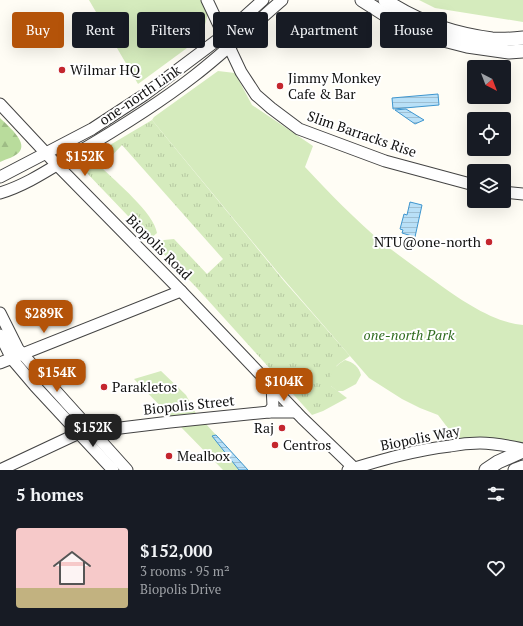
<!DOCTYPE html>
<html lang="en">
<head>
<meta charset="utf-8">
<style>
  body { margin:0; font-family:"PT Serif",serif; background:#242831; color:#f1f3f6; height:100vh; display:flex; flex-direction:column; font-size:15px; white-space:nowrap }
  * { box-sizing:border-box; margin:0 }
  p { font-size:13px; color:#9ea1a6 }
  .icon { flex:none; width:22px; height:22px; fill:none; stroke:currentColor; stroke-width:2; stroke-linecap:round; stroke-linejoin:round }
  .map { position:relative; height:470px; overflow:hidden }
  .drawer { display:flex; flex-direction:column; background:#171b24; flex:1 }
  .drawer>* { flex:none }
  .top-card { position:absolute; left:12px; top:12px; width:499px; height:36px; display:flex; gap:8px }
  .needle { width:26px; rotate:138deg }
  .fabs { position:absolute; left:467px; top:60px; display:grid; gap:8px }
  .fabs a { display:grid; place-items:center; width:44px; height:44px; border-radius:4px; background:#171b24; box-shadow:0 4px 16px #0002; font-size:20px }
  .price { position:absolute; translate:-50% -34px; padding:0 9px; border-radius:8px; background:#b45309; color:#fff; font-size:13px; line-height:26px; filter:drop-shadow(0 1px 2px #0008) }
  .price::after { content:''; position:absolute; left:50%; top:24px; width:12px; height:9px; margin-left:-6px; background:inherit; clip-path:polygon(0 0,100% 0,50% 100%) }
  .price.active { background:#222; color:#fff }
  ul { padding:0; list-style:none }
  li { display:flex; align-items:center; gap:12px; height:100px; padding:0 16px }
  li+li { border-top:1px solid #363941 }
  li span { display:grid; place-items:center; flex:none; width:112px; height:80px; border-radius:4px; color:#555 }
  li>.icon { margin-inline-start:auto }
  span .icon { width:48px; height:48px; fill:#fffc; stroke-width:1 }
  li b { font-size:17px }
  h2 { display:flex; justify-content:space-between; align-items:center; height:48px; padding:0 16px; font-size:17px }
  .chip { padding:0 14px; border-radius:4px; background:#171b24; box-shadow:0 4px 16px #0002; font-size:14px; line-height:36px }
  .chip.active { background:#b45309; color:#fff }
  .map>svg:first-child { display:block }
  .grass { fill:url(#grass-tufts) }
  .forest { fill:url(#forest-firs) }
  .park { fill:#d5ebbd }
  .water { fill:url(#water-rules); stroke:#3f96cf }
  .lines { fill:none; stroke-linecap:round; stroke-linejoin:round }
  .minor-casing { stroke:#444; stroke-width:13 }
  .tertiary-casing { stroke:#444; stroke-width:15 }
  .minor { stroke:#fff; stroke-width:11 }
  .tertiary { stroke:#fff; stroke-width:13 }
  .poi-dot { fill:#c4262e; stroke:#fff; stroke-width:1.5 }
  .labels { text-anchor:middle; stroke-width:4; stroke-linejoin:round; paint-order:stroke }
  .poi-label { font-size:14px; fill:#111; stroke:#fff; text-anchor:start }
  .street-label { font-size:14px; fill:#111; stroke:#fff }
  .park-label { font-size:14px; font-style:italic; fill:#2f6b1f; stroke:#fff }
</style>
</head>
<body>
<div class="map">
<svg width="523" height="470" viewBox="0 0 523 470">
  <defs>
    <pattern id="grass-tufts" width="24" height="20" patternUnits="userSpaceOnUse"><rect width="24" height="20" fill="#d5ebbd"/><path d="M3 7l-1-3M5 7V3M7 7l1-3M15 17l-1-3M17 17v-4M19 17l1-3" fill="none" stroke="#b6c8a1"/></pattern>
    <pattern id="forest-firs" width="22" height="20" patternUnits="userSpaceOnUse"><rect width="22" height="20" fill="#b9dc9c"/><path d="M5 1l3.5 6h-7zM16 11l3.5 6h-7z" fill="#9ebc85"/></pattern>
    <pattern id="water-rules" width="6" height="5" patternUnits="userSpaceOnUse"><rect width="6" height="5" fill="#b9e0f7"/><path d="M0 2.5h6" fill="none" stroke="#9ebfd3"/></pattern>
  </defs>
  <rect width="100%" height="100%" fill="#fffdf5"/>
  <path class="grass" d="M 152,120 L 284,281 L 350,356 L 337,365 L 331,386 L 347,398 L 323,411 L 312,415 L 196,287 L 156,246 L 164,240 L 174,239 L 207,274 L 223,259 L 122,145 L 101,167 C 116,182 154,213 157,233 L 150,239 L 84,170 L 83,161 Z"/>
  <path class="forest" d="M 0,118 C 7,125 27,141 20,151 C 16,157 6,159 0,162 Z"/>
  <g class="park">
    <polygon points="89,0 202,0 208,13 202,37 138,84"/>
    <polygon points="419,0 523,0 523,22 435,8"/>
    <path d="M 218,71 L 235,73 L 252,105 L 313,146 L 305,167 C 330,194 356,220 384,244 C 401,257 418,269 436,282 C 461,300 492,322 523,325 L 523,449 L 460,444 L 438,415 L 420,408 L 402,399 L 369,378 L 280,275 L 152,120 L 154,117 Z"/>
    <path d="M 345,360 C 353,362 359,367 361,375 L 356,384 L 343,391 L 337,391 L 331,386 L 329,380 C 332,370 336,365 345,360 Z"/>
    <polygon points="161,371 186,395 195,412 248,470 223,470 134,379"/>
  </g>
  <g class="water">
    <polygon points="438,94 439,105 393,109 392,98"/>
    <polygon points="406,109 424,120 415,124 395,110"/>
    <polygon points="410,202 422,205 415,237 402,233 403,230 400,229 404,214 407,215"/>
    <polygon points="216,435 248,470 239,470 212,436"/>
  </g>
  <g class="lines">
    <defs>
      <g id="minor">
        <polyline points="207,0 241,72 256,95 271,108 299,129 385,161 474,185"/>
        <polyline points="0,104 57,165 181,291 302,418 354,468"/>
        <polyline points="0,177 92,129 144,95 224,35 263,0"/>
        <polyline points="504,192 523,194"/>
        <path d="M 0,193 C 27,185 51,168 75,154 C 116,130 157,105 194,76 C 225,52 253,25 282,0"/>
        <polyline points="0,313 18,349 127,470"/>
        <polyline points="0,335 12,359 35,386 113,470"/>
        <polyline points="0,363 181,291"/>
        <polyline points="269,412 273,406 272,386"/>
        <polyline points="0,470 79,433 170,422 269,412 296,412"/>
        <path d="M 348,470 C 381,460 415,450 450,446 C 460,444 470,443 480,443 C 495,443 509,446 523,449"/>
      </g>
      <g id="tertiary">
        <polyline points="362,0 395,21 424,35 467,46 509,52 523,51"/>
        <path d="M 385,0 C 416,21 454,34 492,39 C 502,40 513,39 523,38"/>
        <polyline points="486,470 498,462 523,451"/>
        <polyline points="515,470 523,467"/>
      </g>
    </defs>
    <use href="#minor" class="minor-casing"/>
    <use href="#tertiary" class="tertiary-casing"/>
    <use href="#minor" class="minor"/>
    <use href="#tertiary" class="tertiary"/>
  </g>
  <g class="poi-dot">
    <circle cx="62" cy="70" r="4"/>
    <circle cx="280" cy="86" r="4"/>
    <circle cx="489" cy="242" r="4"/>
    <circle cx="104" cy="387" r="4"/>
    <circle cx="282" cy="428" r="4"/>
    <circle cx="275" cy="445" r="4"/>
    <circle cx="169" cy="456" r="4"/>
  </g>
  <g class="labels">
    <g class="poi-label">
      <text x="70" y="75">Wilmar HQ</text>
      <text x="288" y="83">Jimmy Monkey<tspan x="288" dy="16">Cafe &amp; Bar</tspan></text>
      <text x="481" y="247" text-anchor="end">NTU@one-north</text>
      <text x="112" y="392">Parakletos</text>
      <text x="274" y="433" text-anchor="end">Raj</text>
      <text x="283" y="450">Centros</text>
      <text x="177" y="461">Mealbox</text>
    </g>
    <g class="street-label">
      <text transform="translate(140 95) rotate(-34)" y="5">one-north Link</text>
      <text transform="translate(362 134) rotate(19)" y="5">Slim Barracks Rise</text>
      <text transform="translate(159 247) rotate(45)" y="5">Biopolis Road</text>
      <text transform="translate(189 405) rotate(-6)" y="5">Biopolis Street</text>
      <text transform="translate(420 438) rotate(-11)" y="5">Biopolis Way</text>
    </g>
    <g class="park-label">
      <text x="409" y="340">one-north Park</text>
    </g>
  </g>
</svg>
<div class="fabs">
<a><svg class="needle" viewBox="-14 -14 28 28"><path d="M0-13l5 13h-10z" fill="#e53935"/><path d="M0 13l5-13h-10z" fill="#9ea1a6"/></svg></a>
<a><svg class="icon" aria-label="locate" viewBox="0 0 24 24"><circle cx="12" cy="12" r="6"/><path d="M12 2v4M12 18v4M2 12h4M18 12h4"/></svg></a>
<a><svg class="icon" aria-label="layers" viewBox="0 0 24 24"><path d="M12 4l9 5-9 5-9-5zM3 14l9 5 9-5"/></svg></a>
</div>
<b class="price" style="left:85px;top:177px">$152K</b>
<b class="price" style="left:44px;top:334px">$289K</b>
<b class="price" style="left:57px;top:393px">$154K</b>
<b class="price" style="left:284px;top:402px">$104K</b>
<b class="price active" style="left:93px;top:448px">$152K</b>
<div class="top-card">
<a class="chip active">Buy</a>
<a class="chip">Rent</a>
<a class="chip">Filters</a>
<a class="chip">New</a>
<a class="chip">Apartment</a>
<a class="chip">House</a>
</div>
</div>
<section class="drawer">
<h2>5 homes<svg class="icon" aria-label="filters" viewBox="0 0 24 24"><path d="M4 7h16M4 17h16"/><circle cx="9" cy="7" r="2"/><circle cx="15" cy="17" r="2"/></svg></h2>
<ul>
<li><span style="background:linear-gradient(#f6c9c9 75%,#c2b280 0)"><svg class="icon" aria-label="home" viewBox="0 0 24 24"><path d="M3 11l9-7 9 7M6 9v11h12V9"/></svg></span><div><b>$152,000</b><p>3 rooms · 95 m²</p><p>Biopolis Drive</p></div><svg class="icon" aria-label="heart" viewBox="0 0 24 24"><path d="M12 20l-8-8c-3-5 5-10 8-4 3-6 11-1 8 4z"/></svg></li>
</ul>
</section>
</body>
</html>
